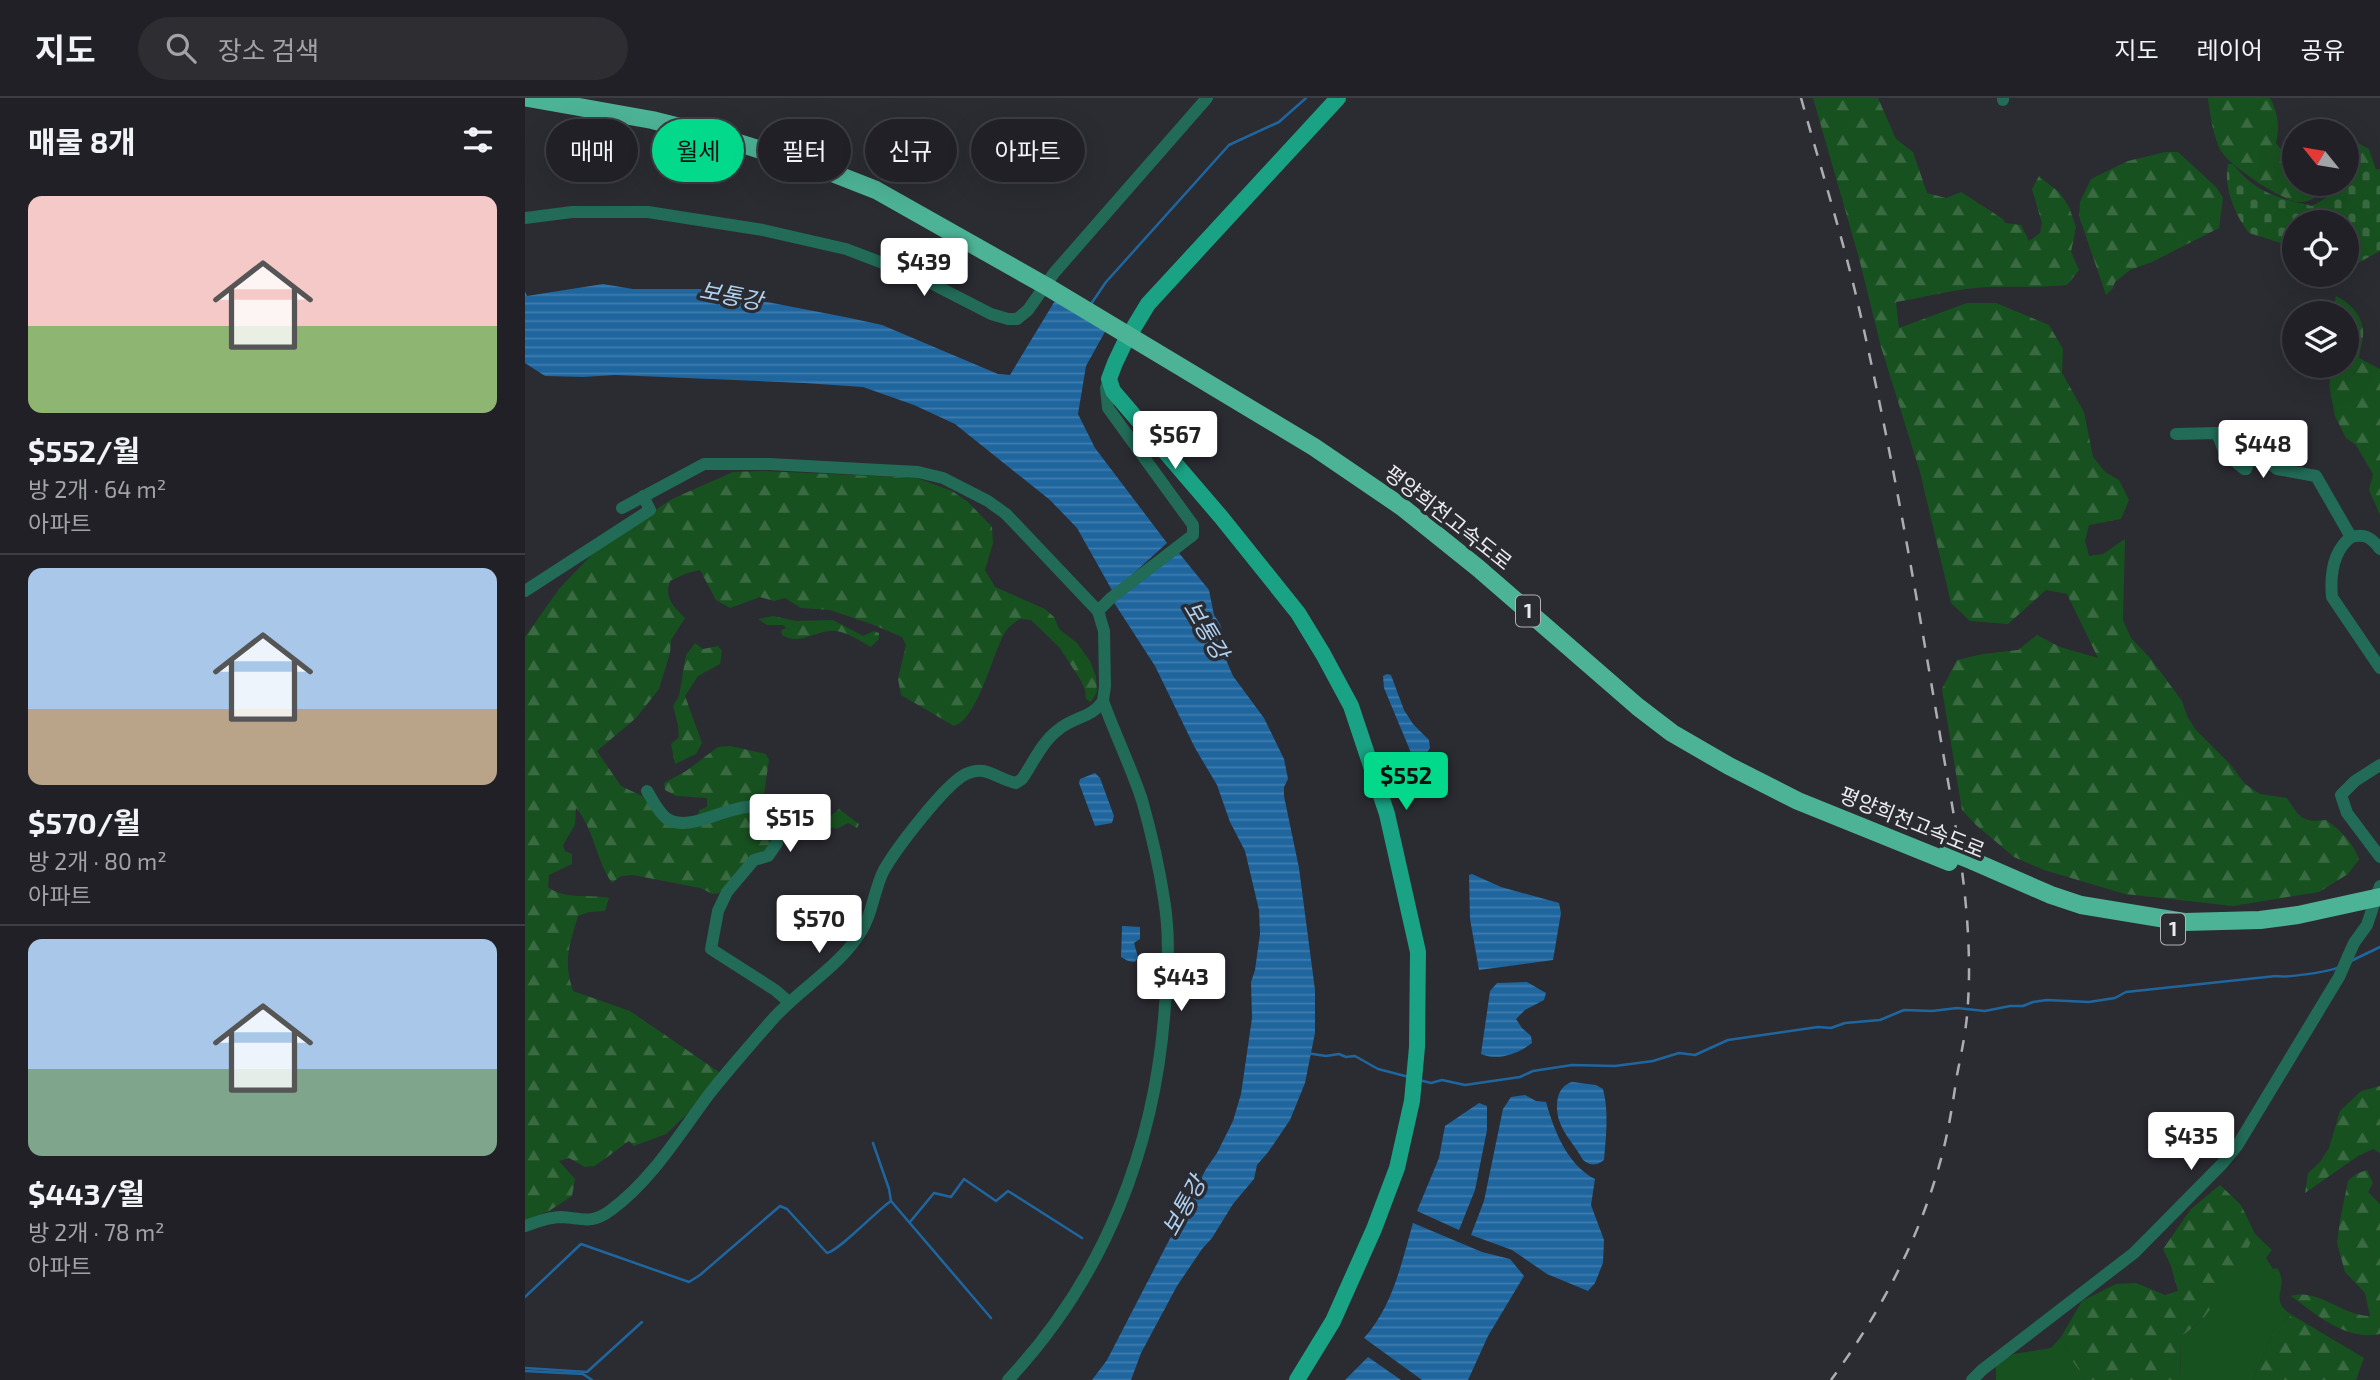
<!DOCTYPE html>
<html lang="ko">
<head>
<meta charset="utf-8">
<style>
  body { margin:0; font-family:"Exo 2","Noto Sans KR",sans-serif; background:#2d2d32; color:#f1f3f6; height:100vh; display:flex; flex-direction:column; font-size:26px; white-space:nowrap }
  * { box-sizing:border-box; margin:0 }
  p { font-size:23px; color:#a2a3a7 }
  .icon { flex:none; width:38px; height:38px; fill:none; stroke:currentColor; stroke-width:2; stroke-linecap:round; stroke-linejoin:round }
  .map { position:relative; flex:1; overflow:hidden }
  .drawer { display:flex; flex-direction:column; background:#202026; width:525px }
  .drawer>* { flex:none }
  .banner { position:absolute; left:21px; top:21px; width:665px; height:63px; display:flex; gap:14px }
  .needle { width:46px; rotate:300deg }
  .fabs { position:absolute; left:1757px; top:21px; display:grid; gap:14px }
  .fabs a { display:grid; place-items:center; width:77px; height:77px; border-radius:50%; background:#202026; box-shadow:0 7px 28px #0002,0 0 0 2px #3d3e43; font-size:35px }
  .price { position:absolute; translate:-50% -60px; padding:0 16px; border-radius:7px; background:#fff; color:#222; font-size:23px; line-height:46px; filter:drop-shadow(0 2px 4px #0008) }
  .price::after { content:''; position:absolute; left:50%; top:42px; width:21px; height:16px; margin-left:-10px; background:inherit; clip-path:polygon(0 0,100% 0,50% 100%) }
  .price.active { background:#02d98b; color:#111 }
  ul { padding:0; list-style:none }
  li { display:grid; align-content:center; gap:14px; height:371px; padding:0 28px }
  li+li { border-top:2px solid #3d3e43 }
  li span { display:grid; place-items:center; height:217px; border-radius:14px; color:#555 }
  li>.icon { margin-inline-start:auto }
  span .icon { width:126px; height:126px; fill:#fffc; stroke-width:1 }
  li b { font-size:30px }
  h2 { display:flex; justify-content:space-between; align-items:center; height:84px; padding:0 28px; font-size:30px }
  .pill { padding:0 24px; border-radius:32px; background:#202026; box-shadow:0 7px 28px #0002,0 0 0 2px #3d3e43; font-size:24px; line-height:63px }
  .pill.active { background:#02d98b; color:#111 }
  header { display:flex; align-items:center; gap:42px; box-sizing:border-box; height:98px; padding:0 35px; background:#202026; border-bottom:2px solid #3d3e43 }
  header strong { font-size:33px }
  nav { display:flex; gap:38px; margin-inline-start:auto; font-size:24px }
  .search { width:490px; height:63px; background:#2d2d32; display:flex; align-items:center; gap:18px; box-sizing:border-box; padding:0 24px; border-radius:38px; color:#a2a3a7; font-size:26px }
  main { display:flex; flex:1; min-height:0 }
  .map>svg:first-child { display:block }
  .grass { fill:#185120 }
  .forest { fill:url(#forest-firs) }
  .cemetery { fill:url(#cemetery-stones) }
  .water { fill:url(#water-rules) }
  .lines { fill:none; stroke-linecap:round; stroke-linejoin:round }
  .stream { stroke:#1f669f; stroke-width:2.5 }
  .minor { stroke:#216b57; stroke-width:12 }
  .major { stroke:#19a283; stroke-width:16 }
  .highway { stroke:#4db396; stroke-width:18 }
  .rail { stroke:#adadb1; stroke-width:2.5; stroke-dasharray:12 12; stroke-linecap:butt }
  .highway-bridge { stroke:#4db396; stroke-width:18 }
  .labels { text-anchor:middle; stroke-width:7; stroke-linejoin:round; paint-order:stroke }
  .shield { fill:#2b2b32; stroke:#b1b1b6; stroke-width:2 }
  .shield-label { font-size:19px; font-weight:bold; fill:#eaeaee }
  .street-label { font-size:21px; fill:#eaeaee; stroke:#2b2b32 }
  .water-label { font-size:23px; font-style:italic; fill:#afd1f1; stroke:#2b2b32 }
</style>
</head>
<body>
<header>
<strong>지도</strong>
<div class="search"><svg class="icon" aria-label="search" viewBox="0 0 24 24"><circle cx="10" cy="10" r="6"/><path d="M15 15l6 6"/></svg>장소 검색</div>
<nav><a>지도</a><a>레이어</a><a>공유</a></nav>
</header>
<main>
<section class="drawer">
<h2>매물 8개<svg class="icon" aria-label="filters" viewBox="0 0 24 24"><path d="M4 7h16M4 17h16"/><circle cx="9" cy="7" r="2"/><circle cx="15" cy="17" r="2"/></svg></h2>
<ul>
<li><span style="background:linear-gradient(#f6c9c9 60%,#8fb573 0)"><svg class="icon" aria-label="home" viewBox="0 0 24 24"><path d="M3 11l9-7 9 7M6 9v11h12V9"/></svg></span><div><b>$552/월</b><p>방 2개 · 64 m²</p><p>아파트</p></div></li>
<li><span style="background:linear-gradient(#a9c7e8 65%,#b9a48a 0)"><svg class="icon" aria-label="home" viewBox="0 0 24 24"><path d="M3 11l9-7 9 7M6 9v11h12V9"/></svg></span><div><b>$570/월</b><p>방 2개 · 80 m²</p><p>아파트</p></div></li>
<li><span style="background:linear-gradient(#a9c7e8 60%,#7fa58c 0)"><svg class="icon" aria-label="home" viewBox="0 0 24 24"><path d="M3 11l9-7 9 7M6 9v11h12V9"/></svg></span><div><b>$443/월</b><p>방 2개 · 78 m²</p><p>아파트</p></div></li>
</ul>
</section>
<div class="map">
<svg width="1855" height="1282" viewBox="0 0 1855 1282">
  <defs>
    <pattern id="forest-firs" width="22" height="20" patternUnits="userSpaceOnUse" patternTransform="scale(1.75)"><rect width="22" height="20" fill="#185120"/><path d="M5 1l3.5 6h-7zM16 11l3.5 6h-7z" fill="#3a6a41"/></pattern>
    <pattern id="cemetery-stones" width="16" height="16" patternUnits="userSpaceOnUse" patternTransform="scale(1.75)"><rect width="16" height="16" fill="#185120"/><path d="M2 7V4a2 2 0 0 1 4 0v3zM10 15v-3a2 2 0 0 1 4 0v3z" fill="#3a6a41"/></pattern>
    <pattern id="water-rules" width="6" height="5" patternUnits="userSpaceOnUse" patternTransform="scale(1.75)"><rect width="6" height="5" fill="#1f669f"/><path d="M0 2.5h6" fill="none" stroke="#407cad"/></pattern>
  </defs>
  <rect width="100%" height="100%" fill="#2b2b32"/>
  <g class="grass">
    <path d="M 1730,1136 L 1747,1152 L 1741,1160 L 1748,1171 L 1752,1170 C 1766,1191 1741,1200 1767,1217 L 1749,1232 L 1728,1282 L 1655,1282 L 1656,1239 L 1678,1221 L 1707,1180 Z"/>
    <polygon points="1536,1239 1546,1261 1561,1282 1471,1282 1471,1266 1489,1256 1526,1250"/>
  </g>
  <g class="forest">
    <path d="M 1288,0 L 1353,0 L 1371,41 L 1388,54 L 1402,95 L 1421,100 L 1436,94 L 1478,121 L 1480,125 L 1496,127 L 1504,143 L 1515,135 L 1517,125 L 1507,91 L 1514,78 L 1535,95 L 1544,109 L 1551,129 L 1546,154 L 1554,172 L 1542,187 C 1516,190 1490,188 1464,189 C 1433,190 1402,199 1371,204 L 1374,230 L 1442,205 L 1471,205 L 1524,227 L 1538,251 L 1537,275 L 1559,314 L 1568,359 L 1580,374 L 1594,382 L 1604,402 L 1596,421 L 1564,427 L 1560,443 L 1564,458 L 1578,456 L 1600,441 L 1598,522 L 1606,540 L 1626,561 L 1657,603 L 1662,618 L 1670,631 L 1705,666 L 1720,686 L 1735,696 L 1762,700 C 1774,719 1777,725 1801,722 C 1816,733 1827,743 1834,761 L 1823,776 L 1794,794 L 1708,808 L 1600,796 L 1519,772 L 1489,759 L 1451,727 L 1437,712 L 1417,591 L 1432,562 L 1458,556 L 1493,552 L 1512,537 L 1535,549 L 1573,560 L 1542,496 L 1521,492 L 1483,526 L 1445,523 L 1426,505 L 1395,374 L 1356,249 L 1334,160 Z"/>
    <path d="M 1683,0 L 1745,0 C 1753,15 1755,29 1751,45 L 1761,58 L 1769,64 L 1769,86 L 1822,86 L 1822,39 L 1844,51 L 1851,72 L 1841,91 C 1830,91 1818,89 1808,90 C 1796,92 1790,105 1773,104 C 1756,102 1705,68 1696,53 C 1688,38 1685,17 1683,0 Z"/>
    <polygon points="1640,54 1653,54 1691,89 1698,100 1694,130 1627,164 1605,172 1590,184 1588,190 1581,197 1554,118 1555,104 1566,81 1603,63"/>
    <path d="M 1811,198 C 1823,204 1837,216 1838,232 C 1839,240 1835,251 1834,260 L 1855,271 L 1855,417 L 1844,392 L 1848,376 L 1831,347 L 1821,340 L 1810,318 L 1804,287 L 1808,268 L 1822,268 L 1822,215 L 1807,215 Z"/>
    <path d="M 239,373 L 392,380 L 427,393 L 443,404 L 467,429 L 468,445 L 460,472 L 470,489 L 520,511 L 529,519 L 534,531 L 552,545 L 565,563 L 571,579 L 572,594 L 566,604 L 561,601 L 560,592 L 555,581 L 534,549 L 506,522 L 495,521 C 489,525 482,530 479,536 C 467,558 453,620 429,628 L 376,597 L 373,581 L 381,547 L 377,539 L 349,527 L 305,512 L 276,510 L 260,500 L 249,503 L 235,499 L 205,510 L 191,502 L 175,472 L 162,475 L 145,483 C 139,500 148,508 160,520 L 146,542 L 145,555 L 134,591 L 111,620 L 72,653 L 96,688 L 117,698 L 136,722 L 222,712 L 243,716 L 249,727 L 246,749 L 214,772 L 194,795 L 188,796 L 175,790 L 108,777 L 96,778 L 87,785 C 71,762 69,731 51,710 L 50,727 L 38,747 L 40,753 L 47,756 L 47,766 L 24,777 L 23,789 C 39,802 66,796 84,800 L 80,813 L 64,814 L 53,818 C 44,849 38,861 48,893 L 105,913 L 194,974 L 175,1004 L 141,1036 L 109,1048 L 104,1043 L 70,1068 L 60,1069 L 44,1060 L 34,1063 L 50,1081 L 47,1098 L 24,1113 L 0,1123 L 0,539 L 34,491 L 74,449 L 147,401 L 208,374 Z"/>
    <path d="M 248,518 L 271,523 L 308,522 L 338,538 L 349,533 L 354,535 L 354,541 L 346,549 C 333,542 319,531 304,533 C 287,535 273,547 257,537 L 256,532 L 261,530 L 258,527 L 242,527 L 233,521 Z"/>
    <polygon points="170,545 178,551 193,548 197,553 195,566 173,578 160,598 177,645 171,656 150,666 146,646 154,639 153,627 148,608 154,598 161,557"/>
    <polygon points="205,648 241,656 244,662 238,703 215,705 173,718 174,712 182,709 182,700 151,698 140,692 139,685 161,673 193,649"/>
    <path d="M 314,711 L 334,726 L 332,730 L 323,725 L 312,731 C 300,727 290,730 280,736 L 283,740 L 277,741 L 267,734 L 257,738 L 260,729 L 301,722 Z"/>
    <polygon points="1855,988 1855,1055 1848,1051 1833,1058 1780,1095 1783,1075 1795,1064 1804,1050 1815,1013 1836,993"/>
    <path d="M 1842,1072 L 1848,1085 L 1843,1094 L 1855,1106 L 1855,1236 C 1821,1243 1792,1217 1766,1198 C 1794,1190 1817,1218 1845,1218 L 1840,1195 L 1820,1174 L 1812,1145 L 1815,1122 L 1823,1083 L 1831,1076 Z"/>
    <polygon points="1695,1087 1716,1107 1730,1136 1708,1180 1678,1221 1656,1239 1655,1282 1561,1282 1546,1261 1536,1239 1557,1203 1591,1186 1611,1185 1640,1197 1653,1193 1646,1168 1638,1151 1666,1111"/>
    <polygon points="1767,1217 1839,1260 1831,1282 1728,1282 1749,1232"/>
  </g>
  <path class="cemetery" d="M 1703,66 L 1708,66 C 1730,95 1754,100 1787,108 L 1823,87 L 1841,73 L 1855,71 L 1855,153 L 1824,170 L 1822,169 L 1822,124 L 1769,124 L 1769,149 L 1724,135 C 1710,117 1698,88 1703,66 Z"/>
  <g class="water">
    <polygon points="78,186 108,191 175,191 325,220 357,227 473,276 485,277 531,201 581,232 561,268 553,316 570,350 642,445 588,494 552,430 525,402 430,326 389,307 338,289 279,285 90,277 58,279 20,278 0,265 0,193 2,198"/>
    <polygon points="654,455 684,492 689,517 695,526 700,542 702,564 708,578 739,620 759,661 763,681 759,689 759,698 774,770 790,892 790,935 780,985 765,1022 744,1053 732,1067 729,1081 708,1106 687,1140 677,1151 652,1188 616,1255 606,1282 567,1282 582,1262 681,1071 692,1055 708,1023 716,996 727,920 726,884 730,872 735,836 734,812 720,753 705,724 692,687 670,650 630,568 588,503"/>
    <polygon points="862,576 866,577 879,612 888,626 904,642 905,650 901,656 895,657 891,662 889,662 859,590 858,578"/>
    <polygon points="570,675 575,680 589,718 587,725 570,728 554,685 555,681"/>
    <polygon points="947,776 976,789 1034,805 1036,815 1028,862 954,872 945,821 944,777"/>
    <polygon points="597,828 615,829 615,841 609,845 613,859 610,864 603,863 596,859"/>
    <path d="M 1002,884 L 1021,895 L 1019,902 L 1000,912 L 991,921 L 997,930 L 1006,938 L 1007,945 C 993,956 973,963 956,956 L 965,893 L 972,885 Z"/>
    <path d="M 1047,984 L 1071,987 L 1078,991 C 1084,1013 1081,1039 1079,1062 C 1071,1068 1066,1068 1058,1062 C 1052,1050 1038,1036 1034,1022 C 1030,1007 1031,989 1047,984 Z"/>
    <path d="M 1000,997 L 1011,1003 L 1021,1004 C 1029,1032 1042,1067 1070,1081 L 1066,1107 L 1079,1142 L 1078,1165 L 1070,1185 L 1063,1193 L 1022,1176 L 987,1152 L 946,1137 L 959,1103 L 978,1011 L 986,999 Z"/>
    <polygon points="954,1005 962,1008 962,1032 950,1092 934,1132 892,1113 914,1060 920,1028"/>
    <path d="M 888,1125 L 957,1154 L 985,1161 L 999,1178 L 963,1238 L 943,1282 L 897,1282 L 839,1240 C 868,1208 876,1166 888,1125 Z"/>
    <polygon points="843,1259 876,1282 820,1282"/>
  </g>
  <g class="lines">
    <g class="stream">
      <polyline points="566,206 581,184 704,47 754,24 781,0"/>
      <polyline points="1826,863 1855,849"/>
      <polyline points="781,955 801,958 814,956 821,959 830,958 853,971 884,979"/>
      <path d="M 894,982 L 906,985 L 917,982 L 940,987 L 995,979 L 1008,973 L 1047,967 L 1090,968 L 1128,963 L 1154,955 L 1170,957 L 1203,942 L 1293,929 L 1306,930 L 1320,925 L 1355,922 L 1379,912 L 1407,913 L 1432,910 L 1460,913 L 1485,908 L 1498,908 L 1508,904 L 1522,902 L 1564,904 L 1590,900 L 1601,894 L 1751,878 C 1761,880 1804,874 1814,869"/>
      <polyline points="348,1045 364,1091 366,1103"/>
      <polyline points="385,1124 409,1095 426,1099 439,1081 471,1103 483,1093 557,1140"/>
      <path d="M 0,1199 L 56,1146 L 164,1184 L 175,1177 L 255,1108 L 262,1111 L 302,1155 C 315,1152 351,1113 366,1103 L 466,1220"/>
      <polyline points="0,1270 62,1274 117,1224"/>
      <polyline points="0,1273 58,1276 67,1282"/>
    </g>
    <g class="minor">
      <polyline points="1478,2 1478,0"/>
      <polyline points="0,120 47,114 123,114 238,132 321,151 394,179 466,216 483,221 492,221 503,212 529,175 682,0"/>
      <polyline points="1651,336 1692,335 1700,355 1719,371 1721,371 1726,357 1729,353 1752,371 1791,378 1826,439"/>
      <polyline points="97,410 179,366 244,366 393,374 418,380 463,403 481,416 573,513 586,500 668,437 668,427 583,310 581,290 584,282"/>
      <path d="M 1855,451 C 1847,440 1840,435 1826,439 C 1808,453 1805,477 1807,499 L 1855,570"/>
      <polyline points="0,493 125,412 118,398"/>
      <path d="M 122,693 C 127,701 133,714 141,720 C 169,740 217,692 248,715 L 254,731 L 252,745 L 243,758 L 229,762 L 202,794 L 193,813 L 186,851 L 250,892 L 264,904"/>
      <polyline points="1855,759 1822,715 1816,697 1830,683 1855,667"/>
      <path d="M 0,1128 C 12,1124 23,1119 36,1119 C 57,1120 66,1127 86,1112 C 127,1082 155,1035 185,995 C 205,970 226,946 247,922 C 275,890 315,869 337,832 C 348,814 349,791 359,772 C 371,751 420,686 441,676 C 461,666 471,681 491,685 L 497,681 C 508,665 517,644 533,632 C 548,619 567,620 578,603"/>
      <path d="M 483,1282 C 580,1179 631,1047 640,907 C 643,871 645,837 639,801 C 634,768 626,734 617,702 C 606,669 590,636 578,603 L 580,588 L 579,533 L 573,513"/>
      <polyline points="1447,1282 1457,1272 1609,1155 1697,1066 1712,1048 1814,879 1829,845 1842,827 1855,788"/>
    </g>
    <polyline class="major" points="772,1282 808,1223 849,1131 872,1070 887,1003 892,949 893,854 862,716 826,608 798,556 773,515 696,419 588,293 584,281 590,265 600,244 623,206 813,0"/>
    <g class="highway">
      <polyline points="3,0 127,22 195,39 305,74 351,92 521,188 789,349 877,409 953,470 1113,609 1147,635 1204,668 1273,703 1424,764"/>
      <polyline points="1448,763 1526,797 1556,807 1659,824 1735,822 1773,817 1855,799"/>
    </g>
    <path class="rail" d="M 1276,0 C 1294,64 1314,128 1330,193 C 1363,334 1388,477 1412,619 C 1428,717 1451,818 1442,918 C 1440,938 1436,957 1432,977 C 1429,997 1426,1017 1422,1036 C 1403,1125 1359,1210 1306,1282"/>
    <polyline class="highway-bridge" points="1423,753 1448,763"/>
  </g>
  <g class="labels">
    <g class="shield">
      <rect x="991" y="497.5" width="24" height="31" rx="5"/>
      <rect x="1636" y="815.5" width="24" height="31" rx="5"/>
    </g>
    <g class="shield-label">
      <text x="1003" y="520">1</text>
      <text x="1648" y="838">1</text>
    </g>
    <g class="street-label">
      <text transform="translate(923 420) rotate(38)" y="7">평양희천고속도로</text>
      <text transform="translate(1387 725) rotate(22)" y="7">평양희천고속도로</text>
    </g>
    <g class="water-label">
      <text transform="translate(206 198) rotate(11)" y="8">보통강</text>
      <text transform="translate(681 532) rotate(59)" y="8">보통강</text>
      <text transform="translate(659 1108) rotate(-61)" y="8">보통강</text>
    </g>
  </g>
</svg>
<div class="fabs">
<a><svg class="needle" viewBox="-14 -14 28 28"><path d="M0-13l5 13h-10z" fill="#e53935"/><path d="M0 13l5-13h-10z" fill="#a2a3a7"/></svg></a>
<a><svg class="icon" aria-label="locate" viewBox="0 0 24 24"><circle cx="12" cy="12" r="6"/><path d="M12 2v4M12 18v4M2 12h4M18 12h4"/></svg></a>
<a><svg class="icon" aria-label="layers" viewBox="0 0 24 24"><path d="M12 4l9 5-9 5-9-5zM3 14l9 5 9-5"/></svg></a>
</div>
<b class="price" style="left:399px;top:200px">$439</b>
<b class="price" style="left:650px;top:373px">$567</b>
<b class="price" style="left:1738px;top:382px">$448</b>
<b class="price active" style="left:881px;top:714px">$552</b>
<b class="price" style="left:265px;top:756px">$515</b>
<b class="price" style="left:294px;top:857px">$570</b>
<b class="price" style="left:656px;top:915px">$443</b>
<b class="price" style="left:1666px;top:1074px">$435</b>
<div class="banner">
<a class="pill">매매</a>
<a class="pill active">월세</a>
<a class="pill">필터</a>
<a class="pill">신규</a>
<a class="pill">아파트</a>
</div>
</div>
</main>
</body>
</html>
